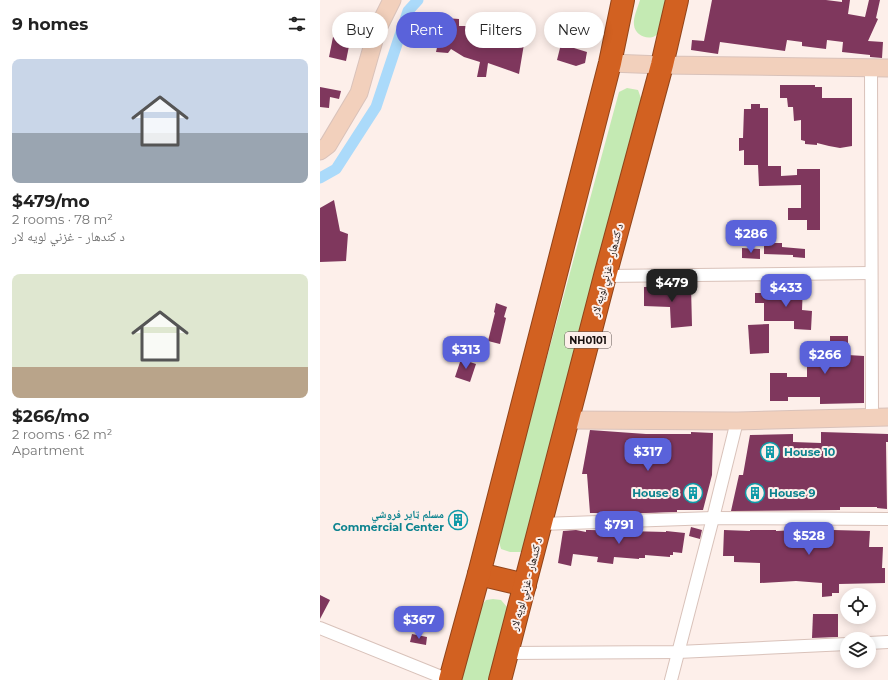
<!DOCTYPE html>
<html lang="en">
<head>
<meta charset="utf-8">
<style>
  body { margin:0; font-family:Montserrat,"Noto Naskh Arabic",sans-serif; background:#f2f2f2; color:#222; height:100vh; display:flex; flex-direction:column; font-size:15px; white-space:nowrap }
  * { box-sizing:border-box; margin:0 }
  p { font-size:13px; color:#767676 }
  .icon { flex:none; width:22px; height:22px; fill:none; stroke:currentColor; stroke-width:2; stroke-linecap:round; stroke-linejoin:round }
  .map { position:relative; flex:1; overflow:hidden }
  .sheet { display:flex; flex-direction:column; background:#fff; width:320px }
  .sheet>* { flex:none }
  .guide { position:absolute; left:12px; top:12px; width:380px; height:36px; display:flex; gap:8px }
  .buttons { position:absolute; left:520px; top:588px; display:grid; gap:8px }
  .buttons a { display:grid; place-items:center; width:36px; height:36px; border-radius:50%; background:#fff; box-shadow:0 2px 10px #0003; font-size:20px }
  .price { position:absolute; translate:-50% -34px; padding:0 9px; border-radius:8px; background:#5a62da; color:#fff; font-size:13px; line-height:26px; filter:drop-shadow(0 1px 2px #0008) }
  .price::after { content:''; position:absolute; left:50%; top:24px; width:12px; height:9px; margin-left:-6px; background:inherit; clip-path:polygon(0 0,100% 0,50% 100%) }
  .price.on { background:#222; color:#fff }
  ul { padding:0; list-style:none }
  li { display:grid; align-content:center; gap:8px; height:212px; padding:0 12px }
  li span { display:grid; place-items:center; height:124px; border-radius:8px; color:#555 }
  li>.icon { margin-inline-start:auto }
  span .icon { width:72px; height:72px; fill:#fffc; stroke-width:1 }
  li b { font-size:17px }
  h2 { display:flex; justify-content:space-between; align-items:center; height:48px; padding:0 12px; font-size:17px }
  .chip { padding:0 14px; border-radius:18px; background:#fff; box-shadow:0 2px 10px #0003; font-size:14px; line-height:36px }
  .chip.on { background:#5a62da; color:#fff }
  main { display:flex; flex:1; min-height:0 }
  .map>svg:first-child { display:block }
  .green { fill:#c4eab3 }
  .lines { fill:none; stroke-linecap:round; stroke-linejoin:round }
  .canal { stroke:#abdafa; stroke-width:11 }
  .building { fill:#7f375d }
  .street-casing { stroke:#d9c2ba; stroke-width:14 }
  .secondary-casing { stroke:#d9c2ba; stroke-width:19 }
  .highway-casing { stroke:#91441a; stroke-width:24 }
  .street { stroke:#fff; stroke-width:12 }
  .secondary { stroke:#f2d0bc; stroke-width:17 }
  .highway { stroke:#d26121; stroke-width:22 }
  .labels { text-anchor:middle; stroke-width:4; stroke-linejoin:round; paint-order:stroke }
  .shield { fill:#fdefea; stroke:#5c524f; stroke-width:1 }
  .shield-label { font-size:10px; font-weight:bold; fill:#170f0d }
  .street-label { font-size:11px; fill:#170f0d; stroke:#fdefea }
  .culture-label { font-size:11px; font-weight:bold; fill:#0d838f; stroke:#fdefea; text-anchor:start }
</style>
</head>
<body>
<main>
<section class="sheet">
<h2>9 homes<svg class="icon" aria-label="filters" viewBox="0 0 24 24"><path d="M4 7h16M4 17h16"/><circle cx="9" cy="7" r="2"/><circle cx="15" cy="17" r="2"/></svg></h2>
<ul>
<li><span style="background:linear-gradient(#c9d6e8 60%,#9aa5b1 0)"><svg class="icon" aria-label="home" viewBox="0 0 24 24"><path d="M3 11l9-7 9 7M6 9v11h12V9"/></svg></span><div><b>$479/mo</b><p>2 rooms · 78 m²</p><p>د کندهار - غزني لويه لار</p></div></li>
<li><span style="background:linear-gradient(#dfe7d0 75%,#b9a48a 0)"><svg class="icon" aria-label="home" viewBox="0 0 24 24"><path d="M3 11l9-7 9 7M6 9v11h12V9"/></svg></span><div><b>$266/mo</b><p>2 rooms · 62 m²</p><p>Apartment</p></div></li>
</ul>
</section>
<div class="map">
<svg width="568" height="680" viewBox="0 0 568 680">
  <rect width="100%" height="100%" fill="#fdefea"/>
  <g class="green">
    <path d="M 320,0 L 348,0 C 346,9 344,23 340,31 C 333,43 315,37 314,25 C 313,17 318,7 320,0 Z"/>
    <polygon points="307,88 318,90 322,101 210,542 201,552 190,552 181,549 178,538 299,92"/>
    <polygon points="173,599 181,600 187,607 188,615 170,680 139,680 160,608 166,600"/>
  </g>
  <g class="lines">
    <polyline class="canal" points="0,178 16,169 56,107 88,11 98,0"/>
  </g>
  <g class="building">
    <polygon points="392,0 506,0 522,2 522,0 530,0 528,14 545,17 549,0 560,0 556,18 558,19 548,41 563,42 562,58 550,57 550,55 522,52 523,42 507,40 506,49 482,46 482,42 467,40 465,51 400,42 398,54 371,50 372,40 384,41"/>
    <polygon points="125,18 139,19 139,26 155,26 154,30 161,30 177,34 176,37 204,44 199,74 168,63 166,77 157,77 160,62 144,57 131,49 128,53 116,52 120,34 114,32 114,24 124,24"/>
    <polygon points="13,37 30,41 26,61 9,57"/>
    <polygon points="241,44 267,52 265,63 256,66 237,60"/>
    <polygon points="460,85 495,85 495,87 502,87 502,98 532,98 532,146 520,148 509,146 497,143 497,145 485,144 485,141 481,140 481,120 474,121 473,107 468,107 467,98 460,98"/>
    <polygon points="0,87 21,91 19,99 10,97 9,108 0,107"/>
    <polygon points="431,104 440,104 440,108 448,108 448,166 461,166 461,176 477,175 477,169 500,169 500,230 487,230 487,220 468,220 468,208 481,208 481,185 439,186 438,165 424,165 424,150 419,151 419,138 423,138 424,109 431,109"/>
    <polygon points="14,200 20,231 28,234 26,261 0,262 0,208"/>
    <polygon points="444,243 462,243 462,247 485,249 485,258 473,257 473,255 444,254"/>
    <polygon points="422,248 440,249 440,259 422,258"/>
    <polygon points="475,284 483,285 482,310 492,311 491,330 474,329 474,321 444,321 444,303 435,303 435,293 475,293"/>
    <polygon points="371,286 372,326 351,328 350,307 324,306 324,287"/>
    <polygon points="176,303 187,307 184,317 186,318 180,344 168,341 175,313 174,312"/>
    <polygon points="449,324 449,353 430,354 428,325"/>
    <polygon points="510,336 528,336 528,355 544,356 544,403 500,404 500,397 468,397 468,401 450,401 450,373 467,373 467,377 487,377 487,341 510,341"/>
    <polygon points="141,359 156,364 150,382 135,377"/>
    <polygon points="270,430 326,434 371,434 371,432 393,433 392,475 383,510 357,510 357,512 326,513 270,513 267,474 262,474"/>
    <polygon points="501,432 568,434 568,442 566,442 567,509 557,508 557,507 520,507 520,510 411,511 419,475 423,475 430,435 473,434 473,442 501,443"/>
    <polygon points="371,527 382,530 380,539 369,536"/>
    <polygon points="477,529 550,531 549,547 563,547 562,568 565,568 565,583 519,584 519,593 512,593 512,596 502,597 502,583 476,581 440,583 440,563 414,562 414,556 403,556 404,530 430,531 430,530 456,530 456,531 477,530"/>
    <polygon points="256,530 266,532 266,530 270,530 346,532 346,531 365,533 362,553 353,552 353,555 350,555 350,557 325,555 325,558 319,558 319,559 294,557 293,564 277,562 278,557 253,554 251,566 238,563 243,531"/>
    <polygon points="0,595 10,600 0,619"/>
    <polygon points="493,614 518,614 518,637 492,638"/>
    <polygon points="92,634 107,637 106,645 90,642"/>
  </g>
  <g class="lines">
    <defs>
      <g id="street">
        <polyline points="551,68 552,418"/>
        <polyline points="285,276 551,273"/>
        <polyline points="221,524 393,518 568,519"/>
        <polyline points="0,628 129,680"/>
        <polyline points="549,643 568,642"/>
        <polyline points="188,653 358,652 527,644"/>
        <polyline points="351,680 393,518 417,421"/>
      </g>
      <g id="secondary">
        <polyline points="290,63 342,65 568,68"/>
        <polyline points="0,151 8,145 39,93 57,30 72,0"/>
        <polyline points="248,420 417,421 568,417"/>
      </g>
      <g id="highway">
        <polyline points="159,574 205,585"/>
        <polyline points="130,680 159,574 290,63 303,0"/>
        <polyline points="180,680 285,276 342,65 357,0"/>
      </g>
    </defs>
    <use href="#street" class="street-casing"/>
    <use href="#secondary" class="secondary-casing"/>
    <use href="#highway" class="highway-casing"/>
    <use href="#street" class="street"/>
    <use href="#secondary" class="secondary"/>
    <use href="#highway" class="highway"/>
  </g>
  <defs>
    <symbol id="building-ring" viewBox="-11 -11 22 22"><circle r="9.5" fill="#fdefea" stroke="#0f9aa8" stroke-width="1.5"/><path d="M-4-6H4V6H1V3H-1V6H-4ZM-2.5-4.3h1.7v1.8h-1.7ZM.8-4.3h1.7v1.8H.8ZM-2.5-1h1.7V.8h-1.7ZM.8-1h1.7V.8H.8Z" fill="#0f9aa8"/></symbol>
  </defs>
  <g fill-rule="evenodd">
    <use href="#building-ring" x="439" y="441" width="22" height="22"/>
    <use href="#building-ring" x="362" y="482" width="22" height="22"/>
    <use href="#building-ring" x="424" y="482" width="22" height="22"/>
    <use href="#building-ring" x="127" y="509" width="22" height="22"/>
  </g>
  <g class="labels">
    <rect class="shield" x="245" y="332" width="46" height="16" rx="3"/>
    <g class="shield-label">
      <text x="268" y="344">NH0101</text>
    </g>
    <g class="street-label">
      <text transform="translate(287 270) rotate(-75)" y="4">د کندهار - غزني لويه لار</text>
      <text transform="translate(206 584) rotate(-75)" y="4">د کندهار - غزني لويه لار</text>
    </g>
    <g class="culture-label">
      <text x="464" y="456">House 10</text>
      <text x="359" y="497" text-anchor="end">House 8</text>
      <text x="449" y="497">House 9</text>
      <text x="124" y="518" text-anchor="end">مسلم ټایر فروشي<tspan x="124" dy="13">Commercial Center</tspan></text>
    </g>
  </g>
</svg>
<div class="buttons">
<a><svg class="icon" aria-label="locate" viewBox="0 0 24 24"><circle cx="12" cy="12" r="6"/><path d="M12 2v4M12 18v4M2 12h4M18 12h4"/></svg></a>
<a><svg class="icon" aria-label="layers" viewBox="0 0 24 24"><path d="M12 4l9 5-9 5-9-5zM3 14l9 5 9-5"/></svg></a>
</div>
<b class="price" style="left:431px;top:254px">$286</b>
<b class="price on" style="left:352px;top:303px">$479</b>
<b class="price" style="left:466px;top:308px">$433</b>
<b class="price" style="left:146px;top:370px">$313</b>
<b class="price" style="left:505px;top:375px">$266</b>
<b class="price" style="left:328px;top:472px">$317</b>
<b class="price" style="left:299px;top:545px">$791</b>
<b class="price" style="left:489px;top:556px">$528</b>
<b class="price" style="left:99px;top:640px">$367</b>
<div class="guide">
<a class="chip">Buy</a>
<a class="chip on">Rent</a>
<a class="chip">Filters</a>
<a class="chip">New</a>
</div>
</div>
</main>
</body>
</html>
